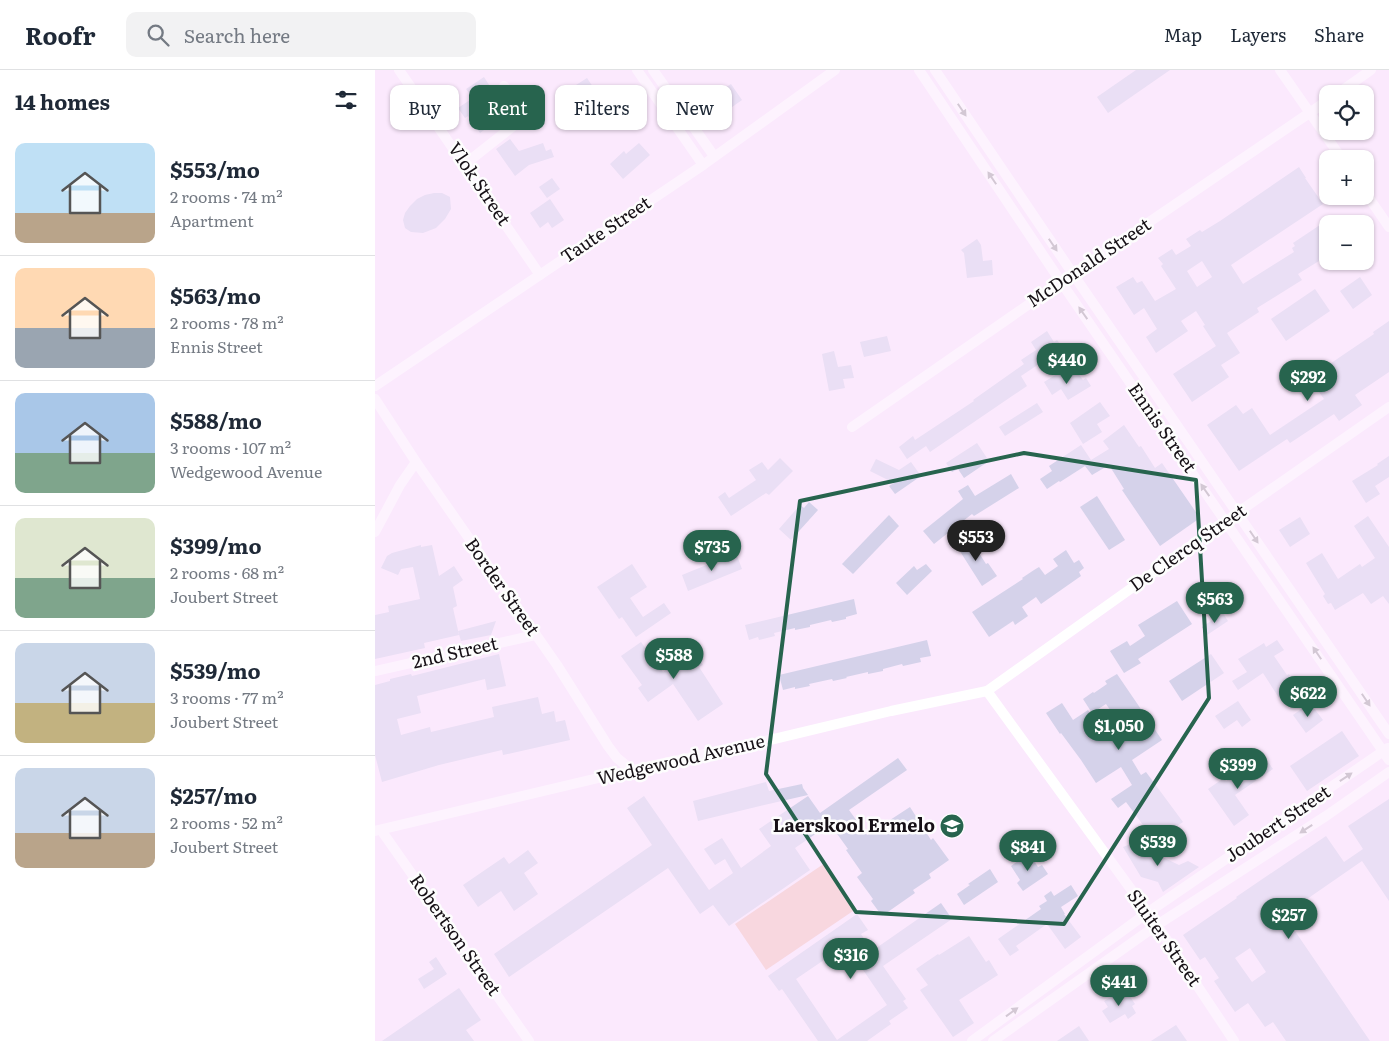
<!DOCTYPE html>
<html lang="en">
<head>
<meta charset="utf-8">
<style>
  body { margin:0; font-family:Literata,serif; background:#f2f2f3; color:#1f2937; height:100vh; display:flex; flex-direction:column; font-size:19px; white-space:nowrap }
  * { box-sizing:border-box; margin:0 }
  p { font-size:16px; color:#747a83 }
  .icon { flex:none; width:28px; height:28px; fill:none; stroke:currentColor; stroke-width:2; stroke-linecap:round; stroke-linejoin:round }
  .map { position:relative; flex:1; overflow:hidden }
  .panel { display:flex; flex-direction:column; background:#fff; width:375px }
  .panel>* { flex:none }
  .guide { position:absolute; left:15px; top:15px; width:475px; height:45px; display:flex; gap:10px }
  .fabs { position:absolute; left:944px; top:15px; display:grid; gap:10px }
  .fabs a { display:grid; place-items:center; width:55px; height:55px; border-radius:10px; background:#fff; box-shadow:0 1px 4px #0004; font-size:25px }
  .price { position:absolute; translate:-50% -42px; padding:0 11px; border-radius:18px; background:#27644e; color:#fff; font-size:16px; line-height:32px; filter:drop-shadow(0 1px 2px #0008) }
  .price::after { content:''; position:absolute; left:50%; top:30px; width:15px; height:11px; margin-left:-8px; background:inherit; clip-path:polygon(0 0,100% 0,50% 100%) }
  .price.selected { background:#222; color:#fff }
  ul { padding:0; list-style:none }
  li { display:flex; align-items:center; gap:15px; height:125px; padding:0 15px }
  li+li { border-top:1px solid #e0e1e3 }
  li span { display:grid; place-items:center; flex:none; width:140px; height:100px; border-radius:10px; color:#555 }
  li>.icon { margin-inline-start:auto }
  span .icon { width:60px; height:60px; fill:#fffc; stroke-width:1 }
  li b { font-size:21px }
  h2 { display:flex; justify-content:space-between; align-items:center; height:60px; padding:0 15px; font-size:21px }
  .chip { padding:0 18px; border-radius:10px; background:#fff; box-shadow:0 1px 4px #0004; font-size:18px; line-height:45px }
  .chip.selected { background:#27644e; color:#fff }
  header { display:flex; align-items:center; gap:30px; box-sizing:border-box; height:70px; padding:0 25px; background:#fff; border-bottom:1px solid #e0e1e3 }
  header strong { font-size:24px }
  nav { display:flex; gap:28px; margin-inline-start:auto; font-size:18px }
  .search { width:350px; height:45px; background:#f2f2f3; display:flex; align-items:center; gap:12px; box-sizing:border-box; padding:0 18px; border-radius:10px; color:#747a83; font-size:19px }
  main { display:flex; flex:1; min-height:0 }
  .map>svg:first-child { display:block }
  .green { fill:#f3c0bb }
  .building { fill:#d5d2ea; fill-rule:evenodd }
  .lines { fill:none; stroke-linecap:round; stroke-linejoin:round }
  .minor { stroke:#fff; stroke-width:10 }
  .oneway { fill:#a29fa2 }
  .marked { fill:none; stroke:#27644e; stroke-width:4; stroke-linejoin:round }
  .labels { text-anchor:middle; stroke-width:5; stroke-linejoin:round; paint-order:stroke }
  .street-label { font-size:18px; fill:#161016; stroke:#fdfdfd }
  .poi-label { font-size:18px; font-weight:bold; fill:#161016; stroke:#fdfdfd; text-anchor:end }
</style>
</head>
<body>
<header>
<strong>Roofr</strong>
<div class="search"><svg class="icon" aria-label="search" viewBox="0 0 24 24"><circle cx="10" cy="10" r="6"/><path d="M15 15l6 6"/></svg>Search here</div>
<nav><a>Map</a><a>Layers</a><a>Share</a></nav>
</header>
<main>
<section class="panel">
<h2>14 homes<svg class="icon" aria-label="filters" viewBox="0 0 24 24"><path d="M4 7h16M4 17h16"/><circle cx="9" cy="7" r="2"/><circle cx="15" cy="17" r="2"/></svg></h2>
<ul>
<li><span style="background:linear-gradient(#bfe0f5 70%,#b9a48a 0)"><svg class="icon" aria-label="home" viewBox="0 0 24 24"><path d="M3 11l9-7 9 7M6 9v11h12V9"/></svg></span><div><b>$553/mo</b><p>2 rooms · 74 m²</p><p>Apartment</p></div></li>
<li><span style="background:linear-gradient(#ffd9b3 60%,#9aa5b1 0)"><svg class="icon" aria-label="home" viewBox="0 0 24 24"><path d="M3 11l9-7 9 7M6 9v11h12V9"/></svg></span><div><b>$563/mo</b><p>2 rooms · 78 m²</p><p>Ennis Street</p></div></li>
<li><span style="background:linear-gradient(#a9c7e8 60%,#7fa58c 0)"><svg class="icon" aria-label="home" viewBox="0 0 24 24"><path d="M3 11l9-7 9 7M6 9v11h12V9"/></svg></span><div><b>$588/mo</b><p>3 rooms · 107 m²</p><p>Wedgewood Avenue</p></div></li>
<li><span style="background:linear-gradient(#dfe7d0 60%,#7fa58c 0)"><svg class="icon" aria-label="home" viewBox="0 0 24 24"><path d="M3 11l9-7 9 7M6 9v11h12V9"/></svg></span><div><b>$399/mo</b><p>2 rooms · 68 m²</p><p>Joubert Street</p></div></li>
<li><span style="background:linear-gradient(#c9d6e8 60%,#c2b280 0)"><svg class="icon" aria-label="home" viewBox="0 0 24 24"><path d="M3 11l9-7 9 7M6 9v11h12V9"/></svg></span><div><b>$539/mo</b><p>3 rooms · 77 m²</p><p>Joubert Street</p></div></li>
<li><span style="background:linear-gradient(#c9d6e8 65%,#b9a48a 0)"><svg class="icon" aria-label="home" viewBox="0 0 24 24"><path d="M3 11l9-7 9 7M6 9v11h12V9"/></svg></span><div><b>$257/mo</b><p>2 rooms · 52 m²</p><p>Joubert Street</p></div></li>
</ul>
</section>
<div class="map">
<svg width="1014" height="971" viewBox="0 0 1014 971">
  <rect width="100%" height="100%" fill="#fbe9fd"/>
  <polygon class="green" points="450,793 481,839 391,900 360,854"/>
  <g class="building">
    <polygon points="761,0 795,0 733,43 722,27"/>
    <polygon points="109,7 127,35 111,45 117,54 105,63 93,46 90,48 83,38 98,28 91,19"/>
    <polygon points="212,8 220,20 225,16 237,35 220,47 207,26 201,29 199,26 192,31 187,24"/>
    <polygon points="356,14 367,30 350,42 339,25"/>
    <polygon points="135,69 144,81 168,73 171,81 176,79 179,87 154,95 140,106 121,79"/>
    <polygon points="264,73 275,85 248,109 235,94 249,81 251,84"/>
    <path d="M 924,97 L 931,108 L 930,108 L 948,134 L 856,195 L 868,214 L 919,182 L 917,178 L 920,176 L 918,173 L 948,153 L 952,159 L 952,186 L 923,204 L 927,210 L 882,238 L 884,242 L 852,263 L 865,283 L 846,295 L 854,307 L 817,332 L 798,304 L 841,276 L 828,256 L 830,255 L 821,241 L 806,251 L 813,261 L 781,283 L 771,267 L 782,259 L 769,238 L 759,245 L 741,217 L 758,207 L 762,213 L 767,211 L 780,231 L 801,219 L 786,196 L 788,194 L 783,188 L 797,179 L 801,185 L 816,176 L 811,169 L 825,160 L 827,162 L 845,151 ZM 827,191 L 837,207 L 822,217 L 812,201 Z"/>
    <polygon points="177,108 185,119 172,128 164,117"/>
    <polygon points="59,123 67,123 75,127 76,139 70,149 61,158 48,163 36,162 30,158 28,150 30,143 35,136 42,129 50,125"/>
    <polygon points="175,129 189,150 177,158 173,152 165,158 155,143"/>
    <polygon points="602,169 606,175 608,191 617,190 618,205 592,208 589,183 586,180"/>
    <polygon points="985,207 997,225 978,239 965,221"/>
    <polygon points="940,219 955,241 911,271 896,249"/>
    <polygon points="1014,251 1014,302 980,325 987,335 964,351 959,344 915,373 912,369 864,401 832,355 861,335 868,344 877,338 895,365 949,329 934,308 999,264 998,262"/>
    <polygon points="672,261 679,272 682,270 688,278 646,306 652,316 555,382 551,376 532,389 524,377 538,366 540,370 599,331 598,330 649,294 646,290 661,280 656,272"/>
    <polygon points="512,266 516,281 489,287 485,272"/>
    <polygon points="459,281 463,297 476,295 479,308 468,309 470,318 454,321 447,284"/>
    <polygon points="687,301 691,308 702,302 708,310 711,308 716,316 693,330 686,319 677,325 669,312"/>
    <polygon points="725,332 735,346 722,354 727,362 708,374 695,353"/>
    <polygon points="662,333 668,342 630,366 624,357"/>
    <polygon points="749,355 764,377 766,376 780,398 787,393 825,448 785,476 747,420 749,419 734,395 717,405 710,396 685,412 684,411 672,419 665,409 677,401 674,396 706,375 716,390 734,379 728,371"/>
    <polygon points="602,373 614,391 589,408 583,399 577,402 571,393"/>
    <polygon points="1014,386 1014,407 1000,416 1005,424 991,433 977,411 1003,395 1002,394"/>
    <polygon points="405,388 418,401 394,425 391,423 356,446 343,427 350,422 354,428 381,410 374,400 387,392 393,400"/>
    <polygon points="501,389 524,400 536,392 546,406 520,424 514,416 519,413 495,401"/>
    <polygon points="636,404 644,418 599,446 597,444 559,474 548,461 588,429 583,421 593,415 600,426"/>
    <polygon points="722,426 750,470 734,480 705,437"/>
    <polygon points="434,432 443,440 416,470 404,459 425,435 429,438"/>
    <polygon points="514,445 524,456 478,504 467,494"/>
    <polygon points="993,446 1014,477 1014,534 1008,526 996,534 988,523 960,540 956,533 953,534 948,526 950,524 931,493 947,483 963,509 985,494 987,497 1000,488 979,456"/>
    <polygon points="925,447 935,464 915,477 904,460"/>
    <polygon points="594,467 611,494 613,493 622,506 607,516 581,475"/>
    <polygon points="46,475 46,477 57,475 64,506 79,496 88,510 78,517 82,536 78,538 84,565 49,573 50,578 0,589 0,545 14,542 13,536 45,529 38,497 26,499 23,505 6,498 12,486 17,483"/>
    <polygon points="691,480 699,493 704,490 709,498 704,502 706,506 666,534 661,527 647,537 653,546 640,555 638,551 614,567 597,542 648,509 647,508 659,500 664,497 670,505 683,496 678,489"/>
    <polygon points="361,483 367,499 313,521 307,505"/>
    <polygon points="257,494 272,517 255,528 268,547 289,533 296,543 261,567 247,547 244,549 222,517"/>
    <polygon points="551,494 557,501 532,525 521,513 539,496 542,500"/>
    <polygon points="846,514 849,519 852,517 861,530 841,544 825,521 834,515 837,519"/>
    <polygon points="479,529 482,544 471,547 471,549 457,552 456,550 435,555 435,557 420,560 420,558 399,563 400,566 384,570 383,567 374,570 370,555"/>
    <polygon points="802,531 817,554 763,589 766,593 749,603 735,581 752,571 755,576 770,566 763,555"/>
    <polygon points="848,543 853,551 832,565 827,557"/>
    <polygon points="121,551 116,565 86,571 83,561"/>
    <polygon points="552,570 556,586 545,588 546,592 528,596 527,594 508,599 508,601 493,604 493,602 471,607 472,608 458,611 457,609 434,614 435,616 420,619 420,617 408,620 404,605"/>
    <polygon points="902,570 909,580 899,586 912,605 914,604 922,617 904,628 888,603 863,620 857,611 872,602 863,589 889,573 891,577"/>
    <polygon points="266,572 288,602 319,581 328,595 324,597 348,634 323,651 298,614 273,632 263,618 267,615 246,586"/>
    <polygon points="124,584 131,616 112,620 110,609 42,626 46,643 22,649 26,665 55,657 56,662 119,647 117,637 163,627 167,644 179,641 181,652 190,650 195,670 128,685 127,680 64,695 7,712 0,685 0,615 15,611 15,609 36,604 37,606"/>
    <polygon points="836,584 849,603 807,631 794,611"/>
    <polygon points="742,604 787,670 757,690 766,705 771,702 808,752 782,769 773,757 771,759 751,732 743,738 736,729 757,715 746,697 721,713 706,690 686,663 685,664 671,643 687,633 698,650 713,640 725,657 740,647 731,634 717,643 708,629 718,622 719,623 732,614 730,611"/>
    <polygon points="863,631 876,650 867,657 862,650 849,659 840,646"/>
    <polygon points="935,633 948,650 931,663 918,645"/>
    <polygon points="967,661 984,686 932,721 915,696"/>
    <polygon points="889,686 898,699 860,725 874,745 859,756 833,719 849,708 851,711"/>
    <polygon points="523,688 532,700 474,740 492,765 535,737 556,770 558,768 574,790 554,804 556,808 538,820 540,823 507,846 496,831 498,829 482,807 487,803 471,780 473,779 455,754 420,778 435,800 354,856 338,835 325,844 293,798 134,907 119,884 277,775 252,738 269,726 334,820 358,803 350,789 340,795 329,779 347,768 366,798 396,776 384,759 433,726 445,743"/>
    <polygon points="391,712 394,721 427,714 428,718 433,725 385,736 323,751 318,731"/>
    <path d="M 1014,729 L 1014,831 L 987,791 L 909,845 L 995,971 L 911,971 L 898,952 L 890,957 L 873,933 L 860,942 L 839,911 L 844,908 L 830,887 L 825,890 L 808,865 L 862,828 L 861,827 L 951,766 L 969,792 L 988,779 L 973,756 ZM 875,878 L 891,902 L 877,912 L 860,888 Z"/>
    <polygon points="758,773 804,795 813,791 824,797 788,822 783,812 766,807 748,777"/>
    <polygon points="153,780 163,793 149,803 163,824 139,841 126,821 103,837 88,815 129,787 134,794"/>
    <polygon points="654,783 663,797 667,795 673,804 648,821 642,813 645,810 636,796"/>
    <polygon points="615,799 623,812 589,835 582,824 595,815 593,814"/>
    <polygon points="696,815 703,826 686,837 690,844 689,844 706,867 690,879 672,854 641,876 644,880 635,886 623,869 666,839 664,836 672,831 669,826 676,821 679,826"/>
    <path d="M 566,833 L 577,849 L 508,896 L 531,929 L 528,931 L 533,938 L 514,951 L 516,954 L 492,971 L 443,971 L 407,919 L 404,921 L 393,906 L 482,844 L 493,860 L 486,864 L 497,881 ZM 471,875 L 512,935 L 462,970 L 421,909 Z"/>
    <polygon points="594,866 611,892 614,890 623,905 584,930 599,953 578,967 545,920 553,915 541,899 563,884 564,885"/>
    <polygon points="61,887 72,904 49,919 43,909 59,899 54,892"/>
    <polygon points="84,918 106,950 91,960 99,971 7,971"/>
    <polygon points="750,919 760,934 757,936 761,943 753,949 750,944 735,953 727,941 733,937 729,931"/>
    <polygon points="801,955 812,971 776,971"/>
    <polygon points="704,956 714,971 682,971"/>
  </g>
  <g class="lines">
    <g class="minor">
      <polyline points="24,0 165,205"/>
      <polyline points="262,0 328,95"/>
      <polyline points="278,0 339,86"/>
      <polyline points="544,0 686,212 1014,690"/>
      <polyline points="560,0 698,204 1014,664"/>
      <polyline points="905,0 967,89"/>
      <polyline points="962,24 996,0"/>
      <path d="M 90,94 L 142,53 C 151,38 138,28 129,16"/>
      <polyline points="990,122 1014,157"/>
      <polyline points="0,316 328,95 460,0"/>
      <polyline points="0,329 41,392 182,595 233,676 242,688 257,700"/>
      <polyline points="477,357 686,212 952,31"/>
      <polyline points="0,462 25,415 41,392"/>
      <polyline points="0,601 160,565"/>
      <polyline points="612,621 782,855 859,971"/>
      <polyline points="6,760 154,971"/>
      <polyline points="0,761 257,700 399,669 516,641 612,621 862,443 1014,337"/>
      <polyline points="597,971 772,843 1013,678"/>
      <polyline points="618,971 782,855 951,746 1014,702"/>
    </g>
  </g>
  <defs><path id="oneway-solid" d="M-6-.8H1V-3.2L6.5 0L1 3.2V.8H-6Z" transform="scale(1.25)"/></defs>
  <g class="oneway">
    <use href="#oneway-solid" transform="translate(587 40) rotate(56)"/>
    <use href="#oneway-solid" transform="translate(617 108) rotate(-124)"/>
    <use href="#oneway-solid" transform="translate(678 175) rotate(56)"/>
    <use href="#oneway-solid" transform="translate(708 243) rotate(-125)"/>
    <use href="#oneway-solid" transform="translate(830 420) rotate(-125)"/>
    <use href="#oneway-solid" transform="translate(879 467) rotate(56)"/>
    <use href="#oneway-solid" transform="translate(942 583) rotate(-124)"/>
    <use href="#oneway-solid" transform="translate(991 630) rotate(56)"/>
    <use href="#oneway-solid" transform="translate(971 707) rotate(-34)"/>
    <use href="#oneway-solid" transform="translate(931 759) rotate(147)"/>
    <use href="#oneway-solid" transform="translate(637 942) rotate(-36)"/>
  </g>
  <path d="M0 0H1014V971H0ZM 649,383 L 821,410 L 834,628 L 689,854 L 481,842 L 391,704 L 425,431 Z" fill="#fbe9fd" fill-opacity=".55" fill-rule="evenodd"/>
  <path class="marked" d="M 649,383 L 821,410 L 834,628 L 689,854 L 481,842 L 391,704 L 425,431 Z"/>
  <defs>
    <symbol id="school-disc" viewBox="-11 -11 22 22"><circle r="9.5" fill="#27644e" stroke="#fdfdfd"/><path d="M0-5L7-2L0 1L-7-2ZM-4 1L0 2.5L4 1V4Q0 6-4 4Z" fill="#fff"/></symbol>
  </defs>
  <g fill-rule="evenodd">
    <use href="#school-disc" x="563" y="742" width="28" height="28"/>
  </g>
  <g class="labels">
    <g class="street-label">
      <text transform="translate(104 114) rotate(56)" y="6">Vlok Street</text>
      <text transform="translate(231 160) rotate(-34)" y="6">Taute Street</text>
      <text transform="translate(714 193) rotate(-34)" y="6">McDonald Street</text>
      <text transform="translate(787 358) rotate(55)" y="6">Ennis Street</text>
      <text transform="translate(813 478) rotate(-35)" y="6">De Clercq Street</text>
      <text transform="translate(127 517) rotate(55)" y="6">Border Street</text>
      <text transform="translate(80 583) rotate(-13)" y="6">2nd Street</text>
      <text transform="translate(306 690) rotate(-13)" y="6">Wedgewood Avenue</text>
      <text transform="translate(903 754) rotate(-34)" y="6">Joubert Street</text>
      <text transform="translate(80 865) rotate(55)" y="6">Robertson Street</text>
      <text transform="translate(789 868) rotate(55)" y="6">Sluiter Street</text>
    </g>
    <g class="poi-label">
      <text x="560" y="762">Laerskool Ermelo</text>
    </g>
  </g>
</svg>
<div class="fabs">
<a><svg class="icon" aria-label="locate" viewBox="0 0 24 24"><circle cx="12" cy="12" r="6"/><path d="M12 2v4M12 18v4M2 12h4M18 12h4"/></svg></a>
<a>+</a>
<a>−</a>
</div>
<b class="price" style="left:692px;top:315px">$440</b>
<b class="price" style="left:933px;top:332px">$292</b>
<b class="price selected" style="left:601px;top:492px">$553</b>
<b class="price" style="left:337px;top:502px">$735</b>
<b class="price" style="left:840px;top:554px">$563</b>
<b class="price" style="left:299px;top:610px">$588</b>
<b class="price" style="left:933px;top:648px">$622</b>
<b class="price" style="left:744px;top:681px">$1,050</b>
<b class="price" style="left:863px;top:720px">$399</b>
<b class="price" style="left:783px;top:797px">$539</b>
<b class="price" style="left:653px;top:802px">$841</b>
<b class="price" style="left:914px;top:870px">$257</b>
<b class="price" style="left:476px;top:910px">$316</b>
<b class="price" style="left:744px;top:937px">$441</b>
<div class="guide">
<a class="chip">Buy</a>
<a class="chip selected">Rent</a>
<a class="chip">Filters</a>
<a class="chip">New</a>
</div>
</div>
</main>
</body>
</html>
